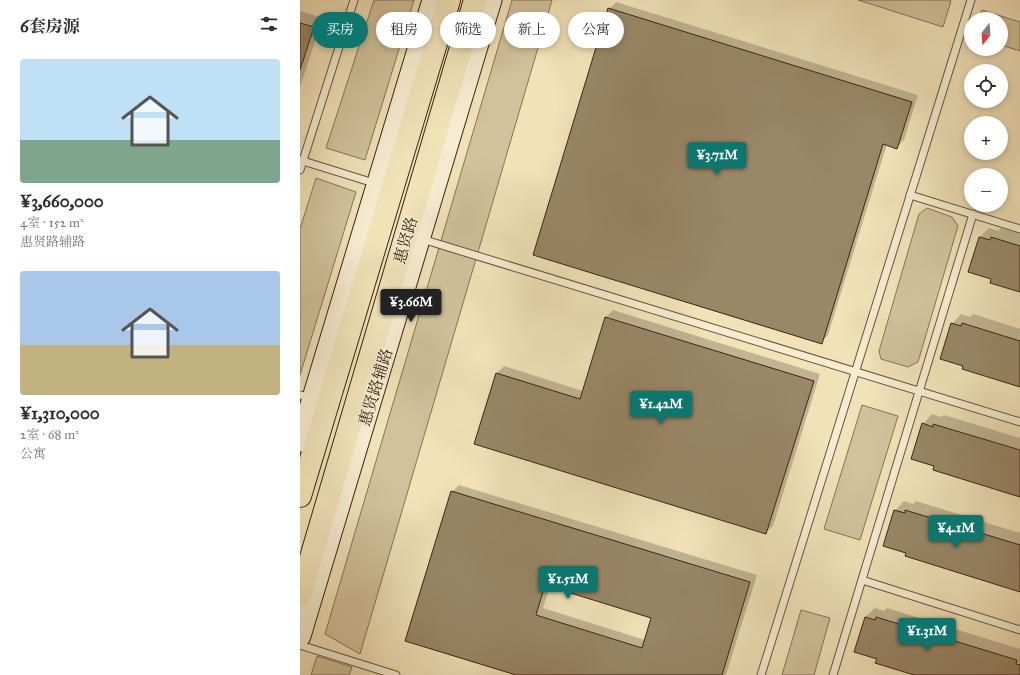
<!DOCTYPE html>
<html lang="zh">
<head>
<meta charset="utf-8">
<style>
  body { margin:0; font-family:"IM FELL Great Primer","Noto Serif SC",serif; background:#f2f2f3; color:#2b2b33; height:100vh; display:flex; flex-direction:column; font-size:15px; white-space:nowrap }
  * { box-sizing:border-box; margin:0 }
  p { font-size:13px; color:#7c7c81 }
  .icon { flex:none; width:22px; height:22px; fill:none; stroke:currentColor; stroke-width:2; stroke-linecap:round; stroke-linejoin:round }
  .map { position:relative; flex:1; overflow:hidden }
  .details { display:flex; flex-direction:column; background:#fff; width:300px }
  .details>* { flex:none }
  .banner { position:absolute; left:12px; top:12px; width:380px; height:36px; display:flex; gap:8px }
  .needle { width:26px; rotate:197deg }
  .controls { position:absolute; left:664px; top:12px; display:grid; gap:8px }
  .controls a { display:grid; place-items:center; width:44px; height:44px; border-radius:50%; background:#fff; box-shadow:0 2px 6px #0003; font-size:20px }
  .price { position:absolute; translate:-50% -34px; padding:0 9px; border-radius:4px; background:#0f766e; color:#fff; font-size:13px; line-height:26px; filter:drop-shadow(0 1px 2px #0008) }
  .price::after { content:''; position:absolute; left:50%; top:24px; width:12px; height:9px; margin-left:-6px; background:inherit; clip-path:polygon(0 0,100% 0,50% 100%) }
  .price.active { background:#222; color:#fff }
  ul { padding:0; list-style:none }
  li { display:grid; align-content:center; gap:8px; height:212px; padding:0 20px }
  li span { display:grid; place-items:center; height:124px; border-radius:4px; color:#555 }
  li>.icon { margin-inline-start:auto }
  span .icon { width:72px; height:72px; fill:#fffc; stroke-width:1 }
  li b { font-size:17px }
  h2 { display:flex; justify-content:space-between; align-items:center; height:48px; padding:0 20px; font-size:17px }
  .pill { padding:0 14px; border-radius:18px; background:#fff; box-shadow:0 2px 6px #0003; font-size:14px; line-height:36px }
  .pill.active { background:#0f766e; color:#fff }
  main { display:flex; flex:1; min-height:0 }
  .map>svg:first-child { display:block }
  .green { fill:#d2c29c; stroke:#867456 }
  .shadow { fill:#0003; fill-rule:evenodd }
  .building { fill:#998768; stroke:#3a2511; fill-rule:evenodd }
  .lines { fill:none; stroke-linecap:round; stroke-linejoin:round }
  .lane-casing { stroke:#68543b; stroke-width:9 }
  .secondary-casing { stroke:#3a2511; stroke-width:23 }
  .primary-casing { stroke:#3a2511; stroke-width:24 }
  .lane { stroke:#f6ecd1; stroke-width:7 }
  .secondary { stroke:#f6ecd1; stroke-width:21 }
  .primary { stroke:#f1e2b8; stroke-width:22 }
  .labels { text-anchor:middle; stroke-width:3; stroke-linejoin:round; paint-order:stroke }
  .street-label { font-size:16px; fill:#3a2511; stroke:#f6ecd1 }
</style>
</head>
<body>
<main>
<section class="details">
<h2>6套房源<svg class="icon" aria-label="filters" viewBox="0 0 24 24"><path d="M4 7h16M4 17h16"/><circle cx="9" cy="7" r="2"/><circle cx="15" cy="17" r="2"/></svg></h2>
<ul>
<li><span style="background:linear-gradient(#bfe0f5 65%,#7fa58c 0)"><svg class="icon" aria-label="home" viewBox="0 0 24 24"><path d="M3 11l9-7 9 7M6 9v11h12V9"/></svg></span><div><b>¥3,660,000</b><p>4室 · 152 m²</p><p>惠贤路辅路</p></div></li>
<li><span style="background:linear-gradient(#a9c7e8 60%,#c2b280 0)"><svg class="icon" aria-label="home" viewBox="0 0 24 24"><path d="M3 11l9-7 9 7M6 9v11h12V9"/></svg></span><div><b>¥1,310,000</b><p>2室 · 68 m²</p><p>公寓</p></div></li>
</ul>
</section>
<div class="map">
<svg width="720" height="675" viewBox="0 0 720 675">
  <rect width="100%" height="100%" fill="#f1e2b8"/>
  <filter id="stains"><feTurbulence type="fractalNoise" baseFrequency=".005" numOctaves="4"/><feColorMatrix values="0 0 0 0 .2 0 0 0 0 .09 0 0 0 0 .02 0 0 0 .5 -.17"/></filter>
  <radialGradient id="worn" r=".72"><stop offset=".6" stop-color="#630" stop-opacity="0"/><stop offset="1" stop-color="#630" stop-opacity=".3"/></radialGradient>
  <g class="green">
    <polygon points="74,0 114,0 65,160 26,148"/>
    <polygon points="212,0 252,0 60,654 25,634"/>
    <polygon points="558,0 649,0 651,1 643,27"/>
    <polygon points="682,10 720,22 720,51 701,45 701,19 679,19"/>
    <polygon points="16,178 56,192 0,375 0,229"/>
    <polygon points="627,208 652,217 658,226 618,362 608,367 581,359 579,351 619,214"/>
    <polygon points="562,405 598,416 560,540 524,529"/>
    <polygon points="501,610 530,618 514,675 482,675"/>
    <polygon points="17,656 52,667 49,675 11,675"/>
  </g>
  <g class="shadow">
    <polygon points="316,2 618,95 604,140 597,147 587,144 528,335 521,342 309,9"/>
    <polygon points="0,11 23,18 0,87"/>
    <polygon points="689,228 698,231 701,228 720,234 720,291 692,278 680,237"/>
    <polygon points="313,310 520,374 473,526 465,533 197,373 204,366 283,391 306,317"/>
    <polygon points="661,314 670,317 673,314 720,329 720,386 664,366 652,324"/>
    <polygon points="632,414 641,417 644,415 720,438 720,496 635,465 623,424"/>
    <path d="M 159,485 L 457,575 L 426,675 L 220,675 L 152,492 ZM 250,586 L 352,618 L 345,640 L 243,608 Z"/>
    <polygon points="604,501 613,504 616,501 720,533 720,590 607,553 595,511"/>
    <polygon points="575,608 584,611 587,608 720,649 720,675 617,675 578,658 565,617"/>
  </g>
  <g class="building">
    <polygon points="308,8 612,102 597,149 583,144 522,344 233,255"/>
    <polygon points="0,23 14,27 0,70"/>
    <polygon points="679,237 690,240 691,237 720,246 720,292 690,283 691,279 668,272"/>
    <polygon points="305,317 514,381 466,534 174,444 196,373 280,399"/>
    <polygon points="651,323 661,326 662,323 720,341 720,387 662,369 663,366 640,359"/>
    <polygon points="622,423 633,427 633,424 720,450 720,497 633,470 634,466 611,459"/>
    <path d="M 151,491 L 450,582 L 422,675 L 216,675 L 105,641 ZM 245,585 L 351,618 L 342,648 L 236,615 Z"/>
    <polygon points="594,510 605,513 605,510 720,545 720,592 605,556 606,553 583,546"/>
    <polygon points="565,617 575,620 576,617 717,660 716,664 720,665 720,675 614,675 575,663 577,659 554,652"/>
  </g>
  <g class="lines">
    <defs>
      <g id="lane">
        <polyline points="0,160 77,184"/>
        <polyline points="0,170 54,0"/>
        <polyline points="610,195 720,229"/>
        <polyline points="122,239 720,422"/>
        <polyline points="0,395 12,398"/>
        <polyline points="562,580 720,630"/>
        <polyline points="0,645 96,675"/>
        <polyline points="461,675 671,0"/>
        <polyline points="533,675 673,214"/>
      </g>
      <g id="secondary">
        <polyline points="0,441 133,0"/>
        <polyline points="0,636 191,0"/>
      </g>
      <g id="primary">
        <polyline points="0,496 149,0"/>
        <polyline points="0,595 175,0"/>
      </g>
    </defs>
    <use href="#lane" class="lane-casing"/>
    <use href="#secondary" class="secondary-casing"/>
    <use href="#primary" class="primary-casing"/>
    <use href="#lane" class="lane"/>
    <use href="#secondary" class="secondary"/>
    <use href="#primary" class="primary"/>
  </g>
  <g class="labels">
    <g class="street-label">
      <text transform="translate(105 240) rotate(-74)" y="6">惠贤路</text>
      <text transform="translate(75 387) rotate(-73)" y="6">惠贤路辅路</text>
    </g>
  </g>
  <rect width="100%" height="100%" filter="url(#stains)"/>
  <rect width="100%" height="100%" fill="url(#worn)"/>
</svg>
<div class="controls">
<a><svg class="needle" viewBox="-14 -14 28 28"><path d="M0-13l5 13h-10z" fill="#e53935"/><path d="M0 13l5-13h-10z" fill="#7c7c81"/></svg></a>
<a><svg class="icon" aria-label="locate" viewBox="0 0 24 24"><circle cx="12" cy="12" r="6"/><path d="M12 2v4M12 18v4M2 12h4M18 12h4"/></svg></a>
<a>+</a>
<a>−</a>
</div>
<b class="price" style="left:417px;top:176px">¥3.71M</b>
<b class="price active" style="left:111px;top:323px">¥3.66M</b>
<b class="price" style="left:361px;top:425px">¥1.42M</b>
<b class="price" style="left:656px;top:549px">¥4.1M</b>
<b class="price" style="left:268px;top:600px">¥1.51M</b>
<b class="price" style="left:627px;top:652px">¥1.31M</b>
<div class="banner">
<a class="pill active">买房</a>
<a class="pill">租房</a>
<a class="pill">筛选</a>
<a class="pill">新上</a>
<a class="pill">公寓</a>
</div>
</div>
</main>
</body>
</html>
